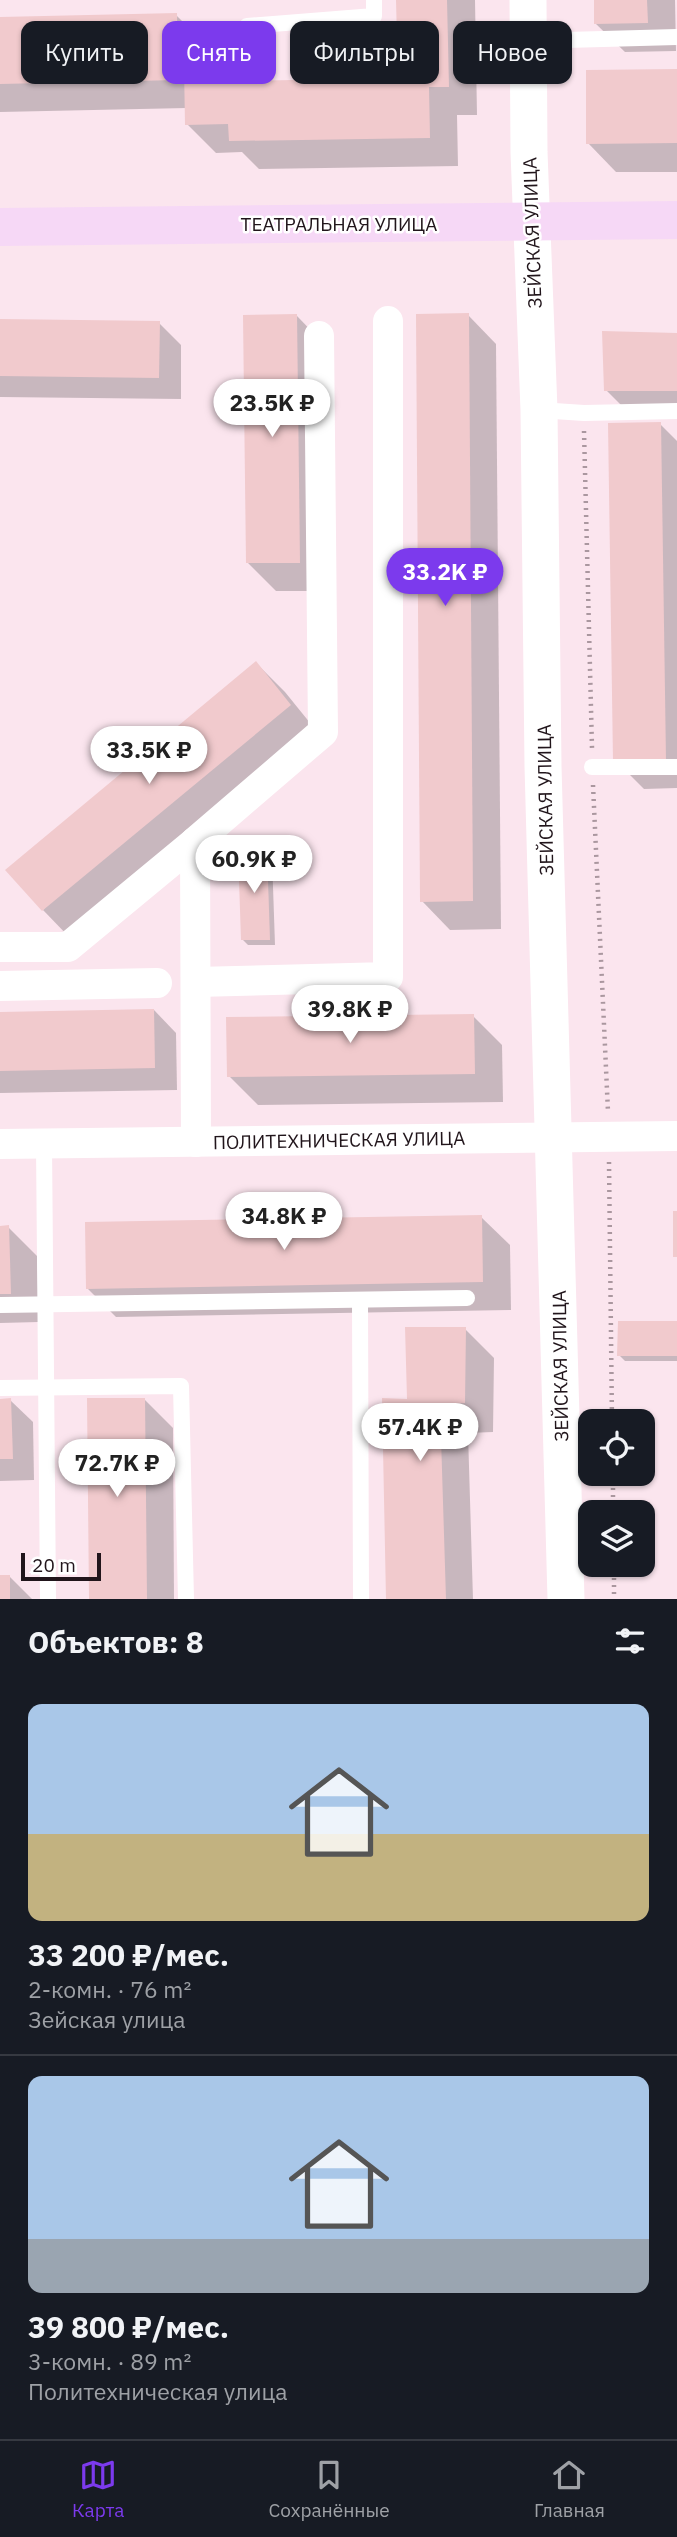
<!DOCTYPE html>
<html lang="ru">
<head>
<meta charset="utf-8">
<style>
  body { margin:0; font-family:"IBM Plex Sans",sans-serif; background:#242831; color:#f1f3f6; height:100vh; display:flex; flex-direction:column; font-size:26px; white-space:nowrap }
  * { box-sizing:border-box; margin:0 }
  p { font-size:23px; color:#9ea1a6 }
  .icon { flex:none; width:38px; height:38px; fill:none; stroke:currentColor; stroke-width:2; stroke-linecap:round; stroke-linejoin:round }
  .map { position:relative; height:1599px; overflow:hidden }
  .panel { display:flex; flex-direction:column; background:#171b24; flex:1 }
  .panel>* { flex:none }
  .top-card { position:absolute; left:21px; top:21px; width:635px; height:63px; display:flex; gap:14px }
  .tools { position:absolute; left:578px; top:1409px; display:grid; gap:14px }
  .tools a { display:grid; place-items:center; width:77px; height:77px; border-radius:14px; background:#171b24; box-shadow:0 2px 5px #0004; font-size:35px }
  .scale { position:absolute; left:21px; bottom:18px; width:80px; box-sizing:border-box; padding-left:7px; border:4px solid #21151b; border-top:0; font-size:19px; line-height:24px; white-space:nowrap; color:#21151b; -webkit-text-stroke:5px #fff; paint-order:stroke }
  .price { position:absolute; translate:-50% -60px; padding:0 16px; border-radius:24px; background:#fff; color:#222; font-size:23px; line-height:46px; filter:drop-shadow(0 2px 4px #0008) }
  .price::after { content:''; position:absolute; left:50%; top:42px; width:21px; height:16px; margin-left:-10px; background:inherit; clip-path:polygon(0 0,100% 0,50% 100%) }
  .price.current { background:#7c3aed; color:#fff }
  ul { padding:0; list-style:none }
  li { display:grid; align-content:center; gap:14px; height:371px; padding:0 28px }
  li+li { border-top:2px solid #363941 }
  li span { display:grid; place-items:center; height:217px; border-radius:14px; color:#555 }
  li>.icon { margin-inline-start:auto }
  span .icon { width:126px; height:126px; fill:#fffc; stroke-width:1 }
  li b { font-size:30px }
  h2 { display:flex; justify-content:space-between; align-items:center; height:84px; padding:0 28px; font-size:30px }
  .chip { padding:0 24px; border-radius:14px; background:#171b24; box-shadow:0 2px 5px #0004; font-size:24px; line-height:63px }
  .chip.current { background:#7c3aed; color:#fff }
  .dock { display:flex; justify-content:space-around; align-items:center; height:98px; border-top:2px solid #363941; background:#171b24; font-size:19px; color:#9ea1a6 }
  .dock a { display:grid; justify-items:center; gap:4px }
  .dock .current { color:#7c3aed }
  .map>svg:first-child { display:block }
  .shadow { fill:#0003 }
  .building { fill:#f1cacd }
  .lines { fill:none; stroke-linecap:round; stroke-linejoin:round }
  .path { stroke:#aa979f; stroke-width:4.5; stroke-dasharray:2 5; stroke-linecap:butt }
  .service { stroke:#fff; stroke-width:16 }
  .minor { stroke:#fff; stroke-width:30 }
  .tertiary { stroke:#fff; stroke-width:37 }
  .secondary { stroke:#f6d8f6; stroke-width:38 }
  .labels { text-anchor:middle; stroke-width:5; stroke-linejoin:round; paint-order:stroke }
  .street-label { font-size:19px; fill:#21151b; stroke:#fff }
</style>
</head>
<body>
<div class="map">
<svg width="677" height="1599" viewBox="0 0 677 1599">
  <rect width="100%" height="100%" fill="#fbe5ee"/>
  <g class="shadow">
    <polygon points="398,0 475,0 477,115 457,115 458,166 259,169 242,152 216,153 187,124 187,108 0,112 0,19 176,15 205,44 205,67 237,67 253,82 400,80"/>
    <polygon points="596,0 675,0 676,51 625,52 596,24"/>
    <polygon points="677,71 677,172 616,172 588,143"/>
    <polygon points="468,315 496,344 501,929 450,930 422,901"/>
    <polygon points="297,316 325,345 328,591 276,591 248,563"/>
    <polygon points="0,321 159,323 181,345 181,399 0,397"/>
    <polygon points="677,334 677,419 635,419 606,390"/>
    <polygon points="660,424 677,441 677,788 644,789 615,760"/>
    <polygon points="256,663 285,692 319,734 71,939 43,910"/>
    <polygon points="266,852 272,857 275,945 248,945 243,940"/>
    <polygon points="154,1010 176,1033 177,1090 0,1093 0,1013"/>
    <polygon points="473,1016 502,1045 503,1102 258,1105 229,1076"/>
    <polygon points="481,1217 510,1245 511,1310 116,1317 87,1288"/>
    <polygon points="0,1227 8,1227 37,1256 39,1322 0,1323"/>
    <polygon points="677,1323 677,1361 625,1361 619,1355"/>
    <polygon points="465,1329 494,1358 493,1432 468,1433 473,1599 388,1599 384,1400 408,1401"/>
    <polygon points="144,1399 173,1428 174,1599 90,1599 89,1400"/>
    <polygon points="0,1400 10,1400 33,1422 34,1480 0,1481"/>
    <polygon points="9,1576 32,1599 0,1599 0,1577"/>
  </g>
  <g class="building">
    <polygon points="396,0 447,0 449,87 429,87 430,138 229,141 228,124 185,125 184,66 238,65 238,81 398,78"/>
    <polygon points="594,0 647,0 648,23 594,24"/>
    <polygon points="177,13 178,80 0,84 0,17"/>
    <polygon points="677,69 677,143 586,144 586,70"/>
    <polygon points="469,313 473,901 420,902 416,314"/>
    <polygon points="297,314 300,563 246,563 243,315"/>
    <polygon points="0,319 160,321 159,378 0,376"/>
    <polygon points="602,331 677,333 677,391 604,391"/>
    <polygon points="661,422 666,760 613,761 608,423"/>
    <polygon points="256,661 291,705 42,911 5,870"/>
    <polygon points="238,850 267,850 270,940 241,940"/>
    <polygon points="154,1009 155,1068 0,1071 0,1012"/>
    <polygon points="474,1014 475,1074 227,1077 226,1017"/>
    <rect x="673" y="1211" width="4" height="46"/>
    <polygon points="482,1215 483,1282 86,1289 85,1222"/>
    <polygon points="9,1225 11,1294 0,1294 0,1226"/>
    <polygon points="618,1321 677,1321 677,1356 617,1356"/>
    <polygon points="405,1327 466,1327 465,1403 440,1405 446,1599 386,1599 382,1398 407,1399"/>
    <polygon points="11,1398 13,1459 0,1459 0,1399"/>
    <polygon points="87,1398 145,1398 147,1599 89,1599"/>
    <rect x="0" y="1575" width="10" height="24"/>
  </g>
  <g class="lines">
    <g class="path">
      <polyline points="584,431 592,748"/>
      <polyline points="593,785 608,1112"/>
      <polyline points="609,1162 612,1421"/>
      <polyline points="613,1474 613,1512"/>
      <polyline points="614,1564 614,1599"/>
    </g>
    <g class="service">
      <polyline points="247,26 374,16 374,0"/>
      <polyline points="529,41 677,37"/>
      <polyline points="539,410 584,413 677,411"/>
      <polyline points="592,767 677,767"/>
      <polyline points="44,1144 48,1599"/>
      <polyline points="360,1300 361,1599"/>
      <polyline points="0,1305 467,1298"/>
      <polyline points="0,1388 181,1386 186,1599"/>
    </g>
    <g class="minor">
      <polyline points="0,947 68,947 195,842"/>
      <polyline points="196,982 388,977 388,321"/>
      <polyline points="0,986 157,983"/>
      <polyline points="196,1142 195,842 323,732 319,336"/>
      <polyline points="0,1144 677,1136"/>
    </g>
    <polyline class="tertiary" points="528,0 529,152 539,410 543,766 566,1599"/>
    <polyline class="secondary" points="0,227 677,220"/>
  </g>
  <g class="labels">
    <g class="street-label">
      <text x="339" y="231">ТЕАТРАЛЬНАЯ УЛИЦА</text>
      <text transform="translate(532 233) rotate(-92)" y="7">ЗЕЙСКАЯ УЛИЦА</text>
      <text transform="translate(545 800) rotate(-91)" y="7">ЗЕЙСКАЯ УЛИЦА</text>
      <text transform="translate(339 1140) rotate(-1)" y="7">ПОЛИТЕХНИЧЕСКАЯ УЛИЦА</text>
      <text transform="translate(560 1366) rotate(-91)" y="7">ЗЕЙСКАЯ УЛИЦА</text>
    </g>
  </g>
</svg>
<div class="tools">
<a><svg class="icon" aria-label="locate" viewBox="0 0 24 24"><circle cx="12" cy="12" r="6"/><path d="M12 2v4M12 18v4M2 12h4M18 12h4"/></svg></a>
<a><svg class="icon" aria-label="layers" viewBox="0 0 24 24"><path d="M12 4l9 5-9 5-9-5zM3 14l9 5 9-5"/></svg></a>
</div>
<div class="scale">20 m</div>
<b class="price" style="left:272px;top:439px">23.5K ₽</b>
<b class="price current" style="left:445px;top:608px">33.2K ₽</b>
<b class="price" style="left:149px;top:786px">33.5K ₽</b>
<b class="price" style="left:254px;top:895px">60.9K ₽</b>
<b class="price" style="left:350px;top:1045px">39.8K ₽</b>
<b class="price" style="left:284px;top:1252px">34.8K ₽</b>
<b class="price" style="left:420px;top:1463px">57.4K ₽</b>
<b class="price" style="left:117px;top:1499px">72.7K ₽</b>
<div class="top-card">
<a class="chip">Купить</a>
<a class="chip current">Снять</a>
<a class="chip">Фильтры</a>
<a class="chip">Новое</a>
</div>
</div>
<section class="panel">
<h2>Объектов: 8<svg class="icon" aria-label="filters" viewBox="0 0 24 24"><path d="M4 7h16M4 17h16"/><circle cx="9" cy="7" r="2"/><circle cx="15" cy="17" r="2"/></svg></h2>
<ul>
<li><span style="background:linear-gradient(#a9c7e8 60%,#c2b280 0)"><svg class="icon" aria-label="home" viewBox="0 0 24 24"><path d="M3 11l9-7 9 7M6 9v11h12V9"/></svg></span><div><b>33 200 ₽/мес.</b><p>2-комн. · 76 m²</p><p>Зейская улица</p></div></li>
<li><span style="background:linear-gradient(#a9c7e8 75%,#9aa5b1 0)"><svg class="icon" aria-label="home" viewBox="0 0 24 24"><path d="M3 11l9-7 9 7M6 9v11h12V9"/></svg></span><div><b>39 800 ₽/мес.</b><p>3-комн. · 89 m²</p><p>Политехническая улица</p></div></li>
</ul>
</section>
<nav class="dock">
<a class="current"><svg class="icon" aria-label="map" viewBox="0 0 24 24"><path d="M3 6l6-2 6 2 6-2v14l-6 2-6-2-6 2zM9 4v14M15 6v14"/></svg>Карта</a>
<a><svg class="icon" aria-label="saved" viewBox="0 0 24 24"><path d="M7 4h10v16l-5-4-5 4z"/></svg>Сохранённые</a>
<a><svg class="icon" aria-label="home" viewBox="0 0 24 24"><path d="M3 11l9-7 9 7M6 9v11h12V9"/></svg>Главная</a>
</nav>
</body>
</html>
